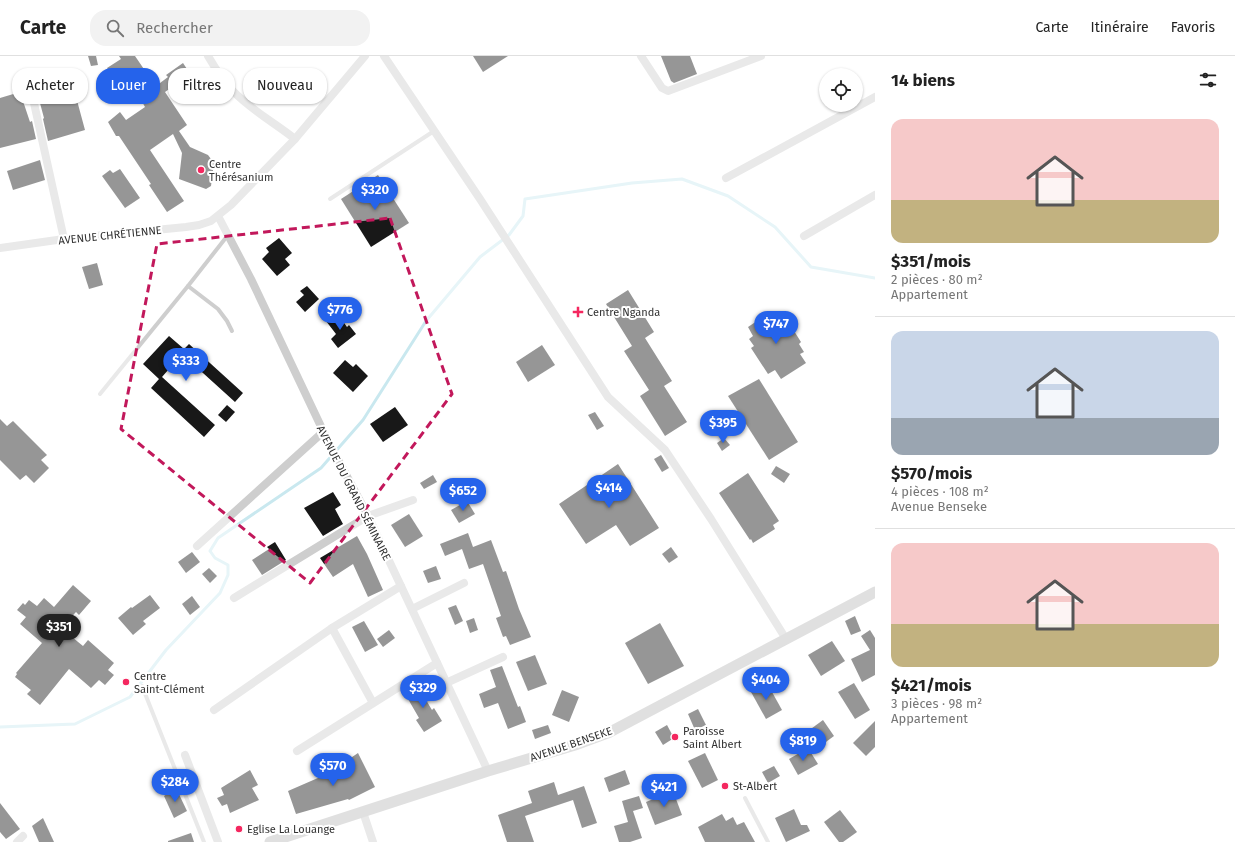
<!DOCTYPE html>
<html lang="fr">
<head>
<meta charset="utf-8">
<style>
  body { margin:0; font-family:"Fira Sans",sans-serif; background:#f2f2f2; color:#222; height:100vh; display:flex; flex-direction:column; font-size:15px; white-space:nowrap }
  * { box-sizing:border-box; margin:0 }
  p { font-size:13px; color:#767676 }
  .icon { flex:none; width:22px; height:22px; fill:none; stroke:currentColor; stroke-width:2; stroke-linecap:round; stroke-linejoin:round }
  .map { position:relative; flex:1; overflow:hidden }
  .sheet { display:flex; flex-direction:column; background:#fff; width:360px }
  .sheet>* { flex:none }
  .guide { position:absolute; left:12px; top:12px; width:380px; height:36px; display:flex; gap:8px }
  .controls { position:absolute; left:819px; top:12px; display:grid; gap:8px }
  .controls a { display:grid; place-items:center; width:44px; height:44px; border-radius:50%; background:#fff; box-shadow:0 1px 3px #0004; font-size:20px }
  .price { position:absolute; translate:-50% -34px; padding:0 9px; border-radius:14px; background:#2563eb; color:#fff; font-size:13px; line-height:26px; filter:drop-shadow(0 1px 2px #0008) }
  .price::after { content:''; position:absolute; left:50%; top:24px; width:12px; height:9px; margin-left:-6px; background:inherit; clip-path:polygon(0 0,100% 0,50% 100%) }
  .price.selected { background:#222; color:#fff }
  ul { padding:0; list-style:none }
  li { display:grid; align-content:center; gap:8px; height:212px; padding:0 16px }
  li+li { border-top:1px solid #e0e0e0 }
  li span { display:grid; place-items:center; height:124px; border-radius:12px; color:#555 }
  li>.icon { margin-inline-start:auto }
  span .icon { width:72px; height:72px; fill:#fffc; stroke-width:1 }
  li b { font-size:17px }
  h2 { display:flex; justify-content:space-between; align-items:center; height:48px; padding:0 16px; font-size:17px }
  .chip { padding:0 14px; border-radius:16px; background:#fff; box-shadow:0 1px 3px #0004; font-size:14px; line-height:36px }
  .chip.selected { background:#2563eb; color:#fff }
  header { display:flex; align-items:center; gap:24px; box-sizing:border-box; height:56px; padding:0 20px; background:#fff; border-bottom:1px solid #e0e0e0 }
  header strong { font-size:19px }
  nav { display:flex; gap:22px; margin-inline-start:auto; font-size:14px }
  .search { width:280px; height:36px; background:#f2f2f2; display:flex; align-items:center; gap:10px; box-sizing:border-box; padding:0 14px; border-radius:16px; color:#767676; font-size:15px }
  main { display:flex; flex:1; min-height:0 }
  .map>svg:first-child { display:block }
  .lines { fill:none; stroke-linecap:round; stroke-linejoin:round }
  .stream { stroke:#c9e8ef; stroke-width:3 }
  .building { fill:#181818 }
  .lane { stroke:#cecece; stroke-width:4 }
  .street { stroke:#cecece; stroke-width:8 }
  .secondary { stroke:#bbb; stroke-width:11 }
  .marked { fill:none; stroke:#c2185b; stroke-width:3; stroke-dasharray:8 5; stroke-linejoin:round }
  .poi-dot { fill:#f4275f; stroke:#fff; stroke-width:1.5 }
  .labels { text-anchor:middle; stroke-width:4; stroke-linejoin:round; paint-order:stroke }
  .poi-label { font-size:11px; fill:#313131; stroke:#fff; text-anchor:start }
  .street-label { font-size:11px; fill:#313131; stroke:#fff }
</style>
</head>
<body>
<header>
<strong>Carte</strong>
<div class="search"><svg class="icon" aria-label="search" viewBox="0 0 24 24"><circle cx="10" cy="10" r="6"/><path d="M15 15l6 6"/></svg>Rechercher</div>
<nav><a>Carte</a><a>Itinéraire</a><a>Favoris</a></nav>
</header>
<main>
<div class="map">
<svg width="875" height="786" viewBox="0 0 875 786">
  <rect width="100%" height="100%" fill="#fff"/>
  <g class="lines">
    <polyline class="stream" points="0,671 75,668 130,641 166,594 220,537 228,519 228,509 215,502 210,495 218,482 321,412 363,364 426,265 480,201 509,179 523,160 525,143 632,127 682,123 728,140 775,171 811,211 875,222"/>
  </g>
  <g class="building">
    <polygon points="88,0 96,0 98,9 91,10"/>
    <polygon points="119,0 135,0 148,19 123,36 107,12 121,3"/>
    <polygon points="473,0 508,0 483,16"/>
    <polygon points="661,0 690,0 697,18 674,27 671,25"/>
    <polygon points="183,7 195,25 186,31 182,24 165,36 187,69 179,75 190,91 208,99 214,107 211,130 206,133 179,123 182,97 173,78 150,94 184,145 167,156 149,129 151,128 119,80 116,80 108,66 120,56 126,64 145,51 140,42 168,21 166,19"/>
    <polygon points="72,26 85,74 48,85 43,63 44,62 37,36"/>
    <polygon points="20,36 30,66 32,65 36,83 0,92 0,42"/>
    <polygon points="40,104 45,124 13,134 7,115"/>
    <polygon points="120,113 140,142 125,152 102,120 110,114 113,117"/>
    <polygon points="378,119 409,167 371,191 341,143"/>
    <polygon points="279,182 292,197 285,203 290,209 277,220 262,203 269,196 266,192"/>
    <polygon points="97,207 103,229 89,233 82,211"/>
    <polygon points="307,230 319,243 305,256 296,246 304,239 300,235"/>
    <polygon points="628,234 654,276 645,282 672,325 664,330 687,366 665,380 640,340 649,334 624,295 632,290 606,248"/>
    <polygon points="772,255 778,265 782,261 787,269 789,267 801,286 799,288 804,296 800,298 806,307 781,323 775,314 768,318 751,292 754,290 749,283 753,280 748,271"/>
    <polygon points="337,257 347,271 349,269 356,278 338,292 331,283 336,278 326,265"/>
    <polygon points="169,280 184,293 189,288 243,337 235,346 182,298 162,321 215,369 204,381 151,332 159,323 143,308"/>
    <polygon points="542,289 555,309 528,326 516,306"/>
    <polygon points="345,304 353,311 356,308 368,320 353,336 333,317"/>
    <polygon points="759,323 798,386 769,404 728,340"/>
    <polygon points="227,349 235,356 226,366 218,359"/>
    <polygon points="395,351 408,369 383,386 370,368"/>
    <polygon points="595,356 604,370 597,374 588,359"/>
    <polygon points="0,363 7,370 13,365 47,399 41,404 49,412 34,427 26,419 20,424 0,404"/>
    <polygon points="724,382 730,389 722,395 717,387"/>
    <polygon points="661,399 669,412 662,416 654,403"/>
    <polygon points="618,408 659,472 630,490 616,469 586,488 559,448"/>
    <polygon points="776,410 790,418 784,427 771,418"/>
    <polygon points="748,417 779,465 773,469 775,473 753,487 751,483 750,484 719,437"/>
    <polygon points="433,419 437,426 424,433 420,427"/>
    <polygon points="333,436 341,449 335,453 343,468 323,480 304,452"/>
    <polygon points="467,445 475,458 459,467 451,454"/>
    <polygon points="409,458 423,480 405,491 391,469"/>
    <polygon points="468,477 473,491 491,484 503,516 506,515 519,553 531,581 510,589 506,580 503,581 496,562 501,560 483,508 469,513 462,493 445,500 440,488"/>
    <polygon points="357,480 367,498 383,534 368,541 353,508 333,521 320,502"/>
    <polygon points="275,486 286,504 262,519 252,504 269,493 267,491"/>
    <polygon points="671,491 678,501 669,507 662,498"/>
    <polygon points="192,496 200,506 186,517 178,506"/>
    <polygon points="436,510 441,523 428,527 423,515"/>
    <polygon points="209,512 217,520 210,527 202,518"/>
    <polygon points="73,529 91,545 79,559 76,556 61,572 83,590 88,584 114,607 108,614 114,619 105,629 99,624 91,632 69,613 40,649 27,638 31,634 15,621 17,618 16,617 42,587 20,568 26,561 17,554 23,547 25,549 29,544 37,550 44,542 54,551"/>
    <polygon points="150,539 160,552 143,565 146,568 133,579 118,562 131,551 132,552"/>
    <polygon points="192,540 200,551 190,559 182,548"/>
    <polygon points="456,549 463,565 455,569 448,552"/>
    <polygon points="855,560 861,575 851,579 845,565"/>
    <polygon points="474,562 478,574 470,577 466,565"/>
    <polygon points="364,565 378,589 365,596 352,571"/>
    <polygon points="660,567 684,610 648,628 625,587"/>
    <polygon points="389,574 395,582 383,591 377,583"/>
    <polygon points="870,574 875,582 875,619 862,626 851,603 870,594 861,580"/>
    <polygon points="832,585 845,605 821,620 808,599"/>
    <polygon points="535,599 547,628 528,635 516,606"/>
    <polygon points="502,610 518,651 520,650 526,666 508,673 498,647 484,652 479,638 496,631 490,614"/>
    <polygon points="767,627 782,654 766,663 751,636"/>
    <polygon points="854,627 870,654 855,663 838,636"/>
    <polygon points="417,629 432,654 434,652 442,665 424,676 416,664 419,662 404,636"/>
    <polygon points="562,634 579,641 569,666 552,659"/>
    <polygon points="698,653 706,669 695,674 688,658"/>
    <polygon points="823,664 834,680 815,694 804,678"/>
    <polygon points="875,665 875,691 866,700 853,687"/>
    <polygon points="548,669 551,677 535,683 532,674"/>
    <polygon points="667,669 674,682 663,689 655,676"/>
    <polygon points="808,692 818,708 798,719 789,703"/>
    <polygon points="358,697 375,731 349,744 348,743 296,758 288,735 334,715 333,714"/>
    <polygon points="705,697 718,724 702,732 688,705"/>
    <polygon points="774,710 780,720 768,727 762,716"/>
    <polygon points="250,714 258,729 252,732 259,744 230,757 227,748 222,750 217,742 224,739 221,732"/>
    <polygon points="625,714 630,728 609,736 604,722"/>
    <polygon points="554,726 558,739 584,730 597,767 582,772 573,744 525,760 534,786 507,786 498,759 532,747 528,735"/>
    <polygon points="176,732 187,755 174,762 164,740"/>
    <polygon points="673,735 682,759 655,769 646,746"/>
    <polygon points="639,740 643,752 633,755 642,782 630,786 619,786 614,770 628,766 622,745"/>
    <polygon points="0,747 20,773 6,783 0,776"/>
    <polygon points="794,753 801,769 807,769 810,775 786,786 775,762"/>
    <polygon points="840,754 857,776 843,786 839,786 824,766"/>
    <polygon points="722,758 726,765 733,761 737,769 744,766 755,786 705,786 698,771"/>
    <polygon points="43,762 54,786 39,786 32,770"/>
    <polygon points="191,777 194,786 168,786 168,785"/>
  </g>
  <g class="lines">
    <g class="lane">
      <polyline points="330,143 434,75"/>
      <polyline points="188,230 218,253 227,265 232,275"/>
      <polyline points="100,338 188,230 228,179"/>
      <polyline points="142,630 204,786"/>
      <polyline points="745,742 768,786"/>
    </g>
    <g class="street">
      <path d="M 208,0 C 215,12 223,25 233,35 C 251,54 275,67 295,83"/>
      <polyline points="384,0 480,143 608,341 665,394 711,463 786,583"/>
      <polyline points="641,0 662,32 668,35 761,0"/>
      <polyline points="30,29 64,183"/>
      <polyline points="726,122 875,41"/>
      <polyline points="218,160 251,223 326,381 368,460 488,715"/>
      <polyline points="804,180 875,139"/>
      <polyline points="0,192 64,183 186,171 199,169 211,165 231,149 295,83 365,0"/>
      <polyline points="197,490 323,376"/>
      <polyline points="234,542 368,460 413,444"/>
      <polyline points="412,553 464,527"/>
      <polyline points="332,572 373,647"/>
      <polyline points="446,627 503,601"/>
      <polyline points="214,654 332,572 401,530"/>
      <polyline points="297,695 437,607"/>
      <polyline points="185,699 218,786"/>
      <polyline points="363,756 373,786"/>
      <polyline points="17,786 23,780"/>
    </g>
    <polyline class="secondary" points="270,786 488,715 575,689 610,676 875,536"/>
  </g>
  <path d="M0 0H875V786H0ZM 390,162 L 452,338 L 310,527 L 121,373 L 157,188 Z" fill="#fff" fill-opacity=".55" fill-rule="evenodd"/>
  <path class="marked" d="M 390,162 L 452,338 L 310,527 L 121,373 L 157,188 Z"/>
  <g class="poi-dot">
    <circle cx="201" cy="114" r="4"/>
    <path d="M576 250h4v4h4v4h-4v4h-4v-4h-4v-4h4z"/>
    <circle cx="126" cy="626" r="4"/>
    <circle cx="675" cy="681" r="4"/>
    <circle cx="725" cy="730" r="4"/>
    <circle cx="239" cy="773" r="4"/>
  </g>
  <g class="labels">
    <g class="poi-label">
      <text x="209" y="112">Centre<tspan x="209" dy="13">Thérésanium</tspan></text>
      <text x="587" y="260">Centre Nganda</text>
      <text x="134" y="624">Centre<tspan x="134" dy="13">Saint-Clément</tspan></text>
      <text x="683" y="679">Paroisse<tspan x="683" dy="13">Saint Albert</tspan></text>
      <text x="733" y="734">St-Albert</text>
      <text x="247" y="777">Eglise La Louange</text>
    </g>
    <g class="street-label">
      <text transform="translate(110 179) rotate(-6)" y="4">AVENUE CHRÉTIENNE</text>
      <text transform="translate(354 437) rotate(63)" y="4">AVENUE DU GRAND SÉMINAIRE</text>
      <text transform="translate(571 688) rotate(-19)" y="4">AVENUE BENSEKE</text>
    </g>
  </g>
</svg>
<div class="controls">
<a><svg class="icon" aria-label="locate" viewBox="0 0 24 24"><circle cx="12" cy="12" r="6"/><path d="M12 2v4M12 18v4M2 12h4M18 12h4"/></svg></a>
</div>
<b class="price" style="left:375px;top:155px">$320</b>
<b class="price" style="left:340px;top:275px">$776</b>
<b class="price" style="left:776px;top:289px">$747</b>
<b class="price" style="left:186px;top:326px">$333</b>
<b class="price" style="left:723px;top:388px">$395</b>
<b class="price" style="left:609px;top:453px">$414</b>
<b class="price" style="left:463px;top:456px">$652</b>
<b class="price selected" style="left:59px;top:592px">$351</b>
<b class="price" style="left:766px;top:645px">$404</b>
<b class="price" style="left:423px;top:653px">$329</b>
<b class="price" style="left:803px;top:706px">$819</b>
<b class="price" style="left:333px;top:731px">$570</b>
<b class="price" style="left:175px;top:747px">$284</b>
<b class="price" style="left:664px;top:752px">$421</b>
<div class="guide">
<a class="chip">Acheter</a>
<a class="chip selected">Louer</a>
<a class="chip">Filtres</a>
<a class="chip">Nouveau</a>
</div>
</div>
<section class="sheet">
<h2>14 biens<svg class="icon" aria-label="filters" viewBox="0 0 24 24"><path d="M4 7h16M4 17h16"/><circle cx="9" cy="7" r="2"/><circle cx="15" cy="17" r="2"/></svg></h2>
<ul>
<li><span style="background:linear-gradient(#f6c9c9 65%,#c2b280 0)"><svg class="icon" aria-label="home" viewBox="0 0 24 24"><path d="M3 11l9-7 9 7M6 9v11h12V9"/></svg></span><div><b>$351/mois</b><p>2 pièces · 80 m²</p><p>Appartement</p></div></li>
<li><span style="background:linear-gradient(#c9d6e8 70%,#9aa5b1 0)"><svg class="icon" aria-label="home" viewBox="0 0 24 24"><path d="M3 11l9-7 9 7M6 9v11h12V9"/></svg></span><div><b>$570/mois</b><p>4 pièces · 108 m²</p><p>Avenue Benseke</p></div></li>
<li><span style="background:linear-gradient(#f6c9c9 65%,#c2b280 0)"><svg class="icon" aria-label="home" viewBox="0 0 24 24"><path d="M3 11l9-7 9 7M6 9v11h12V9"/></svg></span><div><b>$421/mois</b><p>3 pièces · 98 m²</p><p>Appartement</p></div></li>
</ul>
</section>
</main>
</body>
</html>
